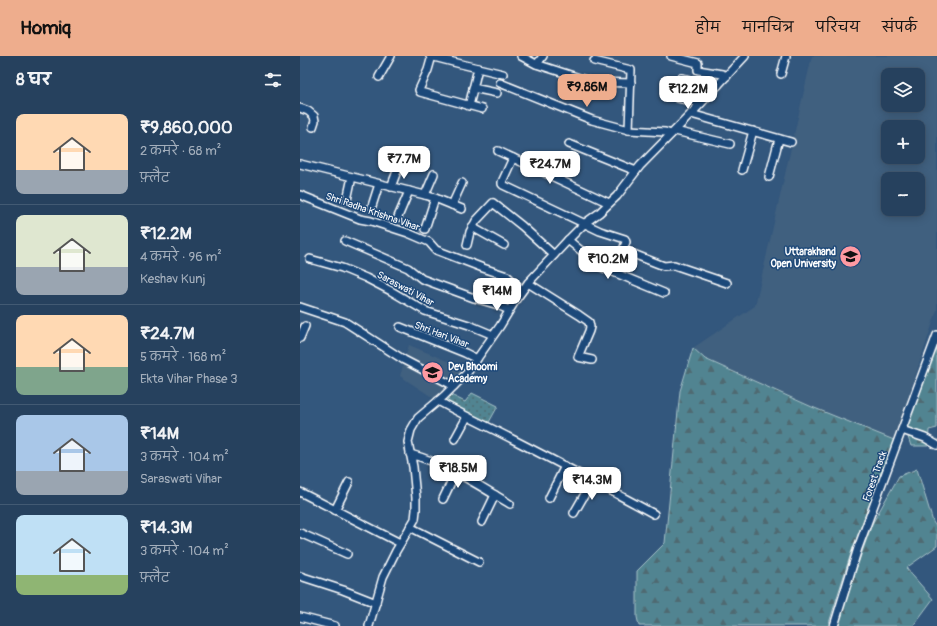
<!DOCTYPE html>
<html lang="hi">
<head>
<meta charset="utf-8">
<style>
  body { margin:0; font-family:Pangolin,"Playpen Sans Deva",sans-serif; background:#2e4864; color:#f1f3f6; height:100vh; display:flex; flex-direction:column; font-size:15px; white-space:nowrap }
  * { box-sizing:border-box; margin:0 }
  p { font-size:13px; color:#a4afbc }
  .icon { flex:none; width:22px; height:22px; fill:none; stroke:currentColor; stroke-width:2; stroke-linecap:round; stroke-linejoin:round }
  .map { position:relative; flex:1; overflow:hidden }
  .drawer { display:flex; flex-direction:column; background:#26415e; width:300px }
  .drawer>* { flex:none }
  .controls { position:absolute; left:581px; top:12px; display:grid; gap:8px }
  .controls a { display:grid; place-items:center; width:44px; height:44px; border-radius:8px; background:#26415e; box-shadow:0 2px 10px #0003,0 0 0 1px #425a73; font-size:20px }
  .price { position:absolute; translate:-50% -34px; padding:0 9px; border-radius:8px; background:#fff; color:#222; font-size:13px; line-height:26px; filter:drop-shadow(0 1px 2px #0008) }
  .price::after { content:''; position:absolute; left:50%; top:24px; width:12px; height:9px; margin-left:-6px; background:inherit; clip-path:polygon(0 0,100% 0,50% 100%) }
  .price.on { background:#eead8d; color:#111 }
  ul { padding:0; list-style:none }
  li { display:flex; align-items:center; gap:12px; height:100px; padding:0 16px }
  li+li { border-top:1px solid #425a73 }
  li span { display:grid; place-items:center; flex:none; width:112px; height:80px; border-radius:8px; color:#555 }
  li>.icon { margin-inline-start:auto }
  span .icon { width:48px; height:48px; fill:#fffc; stroke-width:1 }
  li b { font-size:17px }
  h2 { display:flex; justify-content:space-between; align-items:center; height:48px; padding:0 16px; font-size:17px }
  header { display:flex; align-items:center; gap:24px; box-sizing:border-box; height:56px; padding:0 20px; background:#eead8d; color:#111 }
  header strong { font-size:19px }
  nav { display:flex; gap:22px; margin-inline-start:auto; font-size:14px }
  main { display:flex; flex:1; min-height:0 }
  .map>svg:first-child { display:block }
  .built { fill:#41607f; fill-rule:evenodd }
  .grass { fill:url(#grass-dots); stroke:#a8c2c8 }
  .forest { fill:url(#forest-firs); stroke:#a8c2c8 }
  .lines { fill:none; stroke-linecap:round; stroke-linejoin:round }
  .street-casing { stroke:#fff; stroke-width:10 }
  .street { stroke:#1f4a7a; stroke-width:7 }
  .labels { text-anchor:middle; stroke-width:3; stroke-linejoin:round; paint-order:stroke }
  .street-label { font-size:10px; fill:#fff; stroke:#1f4a7a }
  .poi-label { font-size:10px; font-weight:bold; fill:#fff; stroke:#1f4a7a; text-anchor:end }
</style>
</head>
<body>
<header>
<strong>Homiq</strong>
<nav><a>होम</a><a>मानचित्र</a><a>परिचय</a><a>संपर्क</a></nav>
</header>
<main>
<section class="drawer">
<h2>8 घर<svg class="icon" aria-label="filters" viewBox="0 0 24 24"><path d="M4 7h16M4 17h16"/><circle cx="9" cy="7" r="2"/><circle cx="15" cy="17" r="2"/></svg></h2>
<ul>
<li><span style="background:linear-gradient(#ffd9b3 70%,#9aa5b1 0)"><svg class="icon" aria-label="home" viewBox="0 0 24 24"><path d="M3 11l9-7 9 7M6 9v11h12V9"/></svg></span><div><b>₹9,860,000</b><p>2 कमरे · 68 m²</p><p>फ़्लैट</p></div></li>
<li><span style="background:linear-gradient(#dfe7d0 65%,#9aa5b1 0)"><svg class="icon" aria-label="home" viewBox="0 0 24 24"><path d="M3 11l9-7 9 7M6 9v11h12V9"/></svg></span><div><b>₹12.2M</b><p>4 कमरे · 96 m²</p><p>Keshav Kunj</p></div></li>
<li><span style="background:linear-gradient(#ffd9b3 65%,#7fa58c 0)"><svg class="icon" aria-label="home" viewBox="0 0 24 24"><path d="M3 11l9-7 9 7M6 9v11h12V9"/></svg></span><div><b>₹24.7M</b><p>5 कमरे · 168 m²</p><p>Ekta Vihar Phase 3</p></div></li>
<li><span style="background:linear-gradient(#a9c7e8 70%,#9aa5b1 0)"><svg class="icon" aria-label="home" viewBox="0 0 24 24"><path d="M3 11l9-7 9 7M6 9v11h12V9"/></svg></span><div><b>₹14M</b><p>3 कमरे · 104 m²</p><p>Saraswati Vihar</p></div></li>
<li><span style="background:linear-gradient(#bfe0f5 75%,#8fb573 0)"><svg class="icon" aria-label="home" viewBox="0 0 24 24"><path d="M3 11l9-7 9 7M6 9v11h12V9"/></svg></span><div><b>₹14.3M</b><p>3 कमरे · 104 m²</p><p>फ़्लैट</p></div></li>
</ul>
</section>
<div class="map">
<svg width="637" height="570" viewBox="0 0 637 570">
  <defs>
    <pattern id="grass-dots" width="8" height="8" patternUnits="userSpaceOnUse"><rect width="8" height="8" fill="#518491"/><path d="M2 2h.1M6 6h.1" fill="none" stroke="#4f6b72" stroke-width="1.8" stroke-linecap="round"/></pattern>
    <pattern id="forest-firs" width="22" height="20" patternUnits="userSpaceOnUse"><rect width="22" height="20" fill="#518491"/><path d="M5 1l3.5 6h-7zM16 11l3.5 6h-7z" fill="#4f6b72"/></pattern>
  </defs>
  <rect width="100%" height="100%" fill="#33577d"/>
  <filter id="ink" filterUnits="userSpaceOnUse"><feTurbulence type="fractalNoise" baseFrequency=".025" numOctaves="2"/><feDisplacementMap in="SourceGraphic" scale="8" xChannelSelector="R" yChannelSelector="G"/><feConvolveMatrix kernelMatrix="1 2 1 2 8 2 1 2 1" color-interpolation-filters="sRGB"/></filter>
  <g filter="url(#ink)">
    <g class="built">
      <path d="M 512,0 L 637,0 L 637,254 L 594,384 L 512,351 L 405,303 L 393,292 L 455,250 ZM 588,19 L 618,19 L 618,49 L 588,49 ZM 588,71 L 618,71 L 618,101 L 588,101 ZM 588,123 L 618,123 L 618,153 L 588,153 Z"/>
      <polygon points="109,289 166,313 153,327 135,343 100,320"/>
    </g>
    <polygon class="grass" points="172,337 198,350 188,368 144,345 151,339 165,346"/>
    <g class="forest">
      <polygon points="637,287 637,372 629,374 628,390 611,390 604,369"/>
      <polygon points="393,292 405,303 512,351 594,384 551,497 528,570 339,570 337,561 337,515 365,487 380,335"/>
      <polygon points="617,413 633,466 637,472 637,490 606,512 633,543 613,570 536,570 572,468 599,420"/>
    </g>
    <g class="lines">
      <defs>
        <g id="street">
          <polyline points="130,0 161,8 203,18"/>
          <polyline points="132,0 128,14 119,34 120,36 182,53"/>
          <polyline points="221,0 236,8 292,26 331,27"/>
          <polyline points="371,0 398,7 398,14 422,18 427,20"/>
          <polyline points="294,5 331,14 329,74"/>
          <polyline points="237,8 243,0"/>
          <polyline points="481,18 486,0"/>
          <polyline points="79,21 91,0"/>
          <polyline points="381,22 418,29"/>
          <polyline points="200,27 292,64 329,74 365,76 371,78"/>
          <polyline points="173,32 197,37"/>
          <polyline points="378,42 401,47"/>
          <polyline points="169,50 178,12"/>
          <polyline points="0,52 8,55 14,60 15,65 13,71"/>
          <polyline points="391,58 491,86"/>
          <polyline points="375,75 430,88"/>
          <polyline points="269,88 336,115"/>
          <polyline points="198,95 309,147"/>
          <polyline points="213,102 202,126 202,128 203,129 300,175 325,183 326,186 323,194 364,210 374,209 427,227"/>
          <polyline points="0,108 125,139 135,142 162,153"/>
          <polyline points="442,114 453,75"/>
          <polyline points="469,121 479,83"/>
          <polyline points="91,131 99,110"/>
          <polyline points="0,139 60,163 71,165 108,177 129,186 136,194 183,212 207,220 222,234"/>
          <polyline points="125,139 134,118"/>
          <polyline points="47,144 52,121"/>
          <polyline points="152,149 162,127"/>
          <polyline points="72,150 79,128"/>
          <polyline points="98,161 109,135"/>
          <polyline points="172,171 204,189"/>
          <polyline points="125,173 135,142"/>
          <polyline points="268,184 301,211 364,237"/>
          <polyline points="45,185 108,212 122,223 174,242 195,248 209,254"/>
          <polyline points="167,189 170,176 176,165 193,147 222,170 254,199"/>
          <polyline points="10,203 42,212 66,222 91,235 125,255 169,269 193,279"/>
          <polyline points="228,227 279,259 289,266 290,271 289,275 278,301 292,304"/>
          <polyline points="0,251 45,266 104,304 154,330"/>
          <polyline points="100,271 165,297 177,303"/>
          <polyline points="0,282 5,270"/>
          <path d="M 138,345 C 163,359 189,371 214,384 C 261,408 308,433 354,458"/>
          <polyline points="602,374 625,382 637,389"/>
          <polyline points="155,383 167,361"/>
          <path d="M 110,398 C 147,408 178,429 210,448"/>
          <polyline points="0,436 100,487"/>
          <polyline points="249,442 265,410"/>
          <polyline points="143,443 156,416"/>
          <polyline points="35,454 49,426"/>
          <polyline points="274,457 293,424"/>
          <polyline points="182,466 195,439"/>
          <polyline points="110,471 179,506"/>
          <polyline points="0,477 47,498"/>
          <polyline points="0,520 43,534 76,547"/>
          <polyline points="0,561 35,570"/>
          <polyline points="69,570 83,521 96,495 115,463 116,454 116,442 113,411 108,386 111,374 118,362 144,340 167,317 200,270 217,242 228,227 268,184 285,167 299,157 317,140 340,110 391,58 445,0"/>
          <polyline points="534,570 558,492 637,279"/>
        </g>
      </defs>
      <use href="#street" class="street-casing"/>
      <use href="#street" class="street"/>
    </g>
  </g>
  <defs>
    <symbol id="university-disc" viewBox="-11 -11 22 22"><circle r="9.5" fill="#ff9aa2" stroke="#1f4a7a"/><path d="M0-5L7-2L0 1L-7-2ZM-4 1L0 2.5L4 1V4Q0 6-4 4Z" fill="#111"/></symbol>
    <symbol id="school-disc" viewBox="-11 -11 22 22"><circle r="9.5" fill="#ff9aa2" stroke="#1f4a7a"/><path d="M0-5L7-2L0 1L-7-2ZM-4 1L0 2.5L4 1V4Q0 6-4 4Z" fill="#111"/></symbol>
  </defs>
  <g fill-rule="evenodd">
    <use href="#university-disc" x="538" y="188" width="25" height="25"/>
    <use href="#school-disc" x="120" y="304" width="25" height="25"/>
  </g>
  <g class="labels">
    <g class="street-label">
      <text transform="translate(73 155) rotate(19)" y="4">Shri Radha Krishna Vihar</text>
      <text transform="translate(106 232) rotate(28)" y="4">Saraswati Vihar</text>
      <text transform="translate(142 278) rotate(21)" y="4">Shri Hari Vihar</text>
      <text transform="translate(574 420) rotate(-70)" y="4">Forest Track</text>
    </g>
    <g class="poi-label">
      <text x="536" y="199">Uttarakhand<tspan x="536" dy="12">Open University</tspan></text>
      <text x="148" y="314" text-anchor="start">Dev Bhoomi<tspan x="148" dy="12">Academy</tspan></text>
    </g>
  </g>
</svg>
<div class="controls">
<a><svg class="icon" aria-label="layers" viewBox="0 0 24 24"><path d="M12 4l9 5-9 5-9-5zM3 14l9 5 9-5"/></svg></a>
<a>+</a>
<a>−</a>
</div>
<b class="price on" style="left:287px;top:52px">₹9.86M</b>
<b class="price" style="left:388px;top:54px">₹12.2M</b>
<b class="price" style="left:104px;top:124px">₹7.7M</b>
<b class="price" style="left:250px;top:129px">₹24.7M</b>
<b class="price" style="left:308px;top:224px">₹10.2M</b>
<b class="price" style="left:197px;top:256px">₹14M</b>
<b class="price" style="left:158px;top:433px">₹18.5M</b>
<b class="price" style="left:292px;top:445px">₹14.3M</b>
</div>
</main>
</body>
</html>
